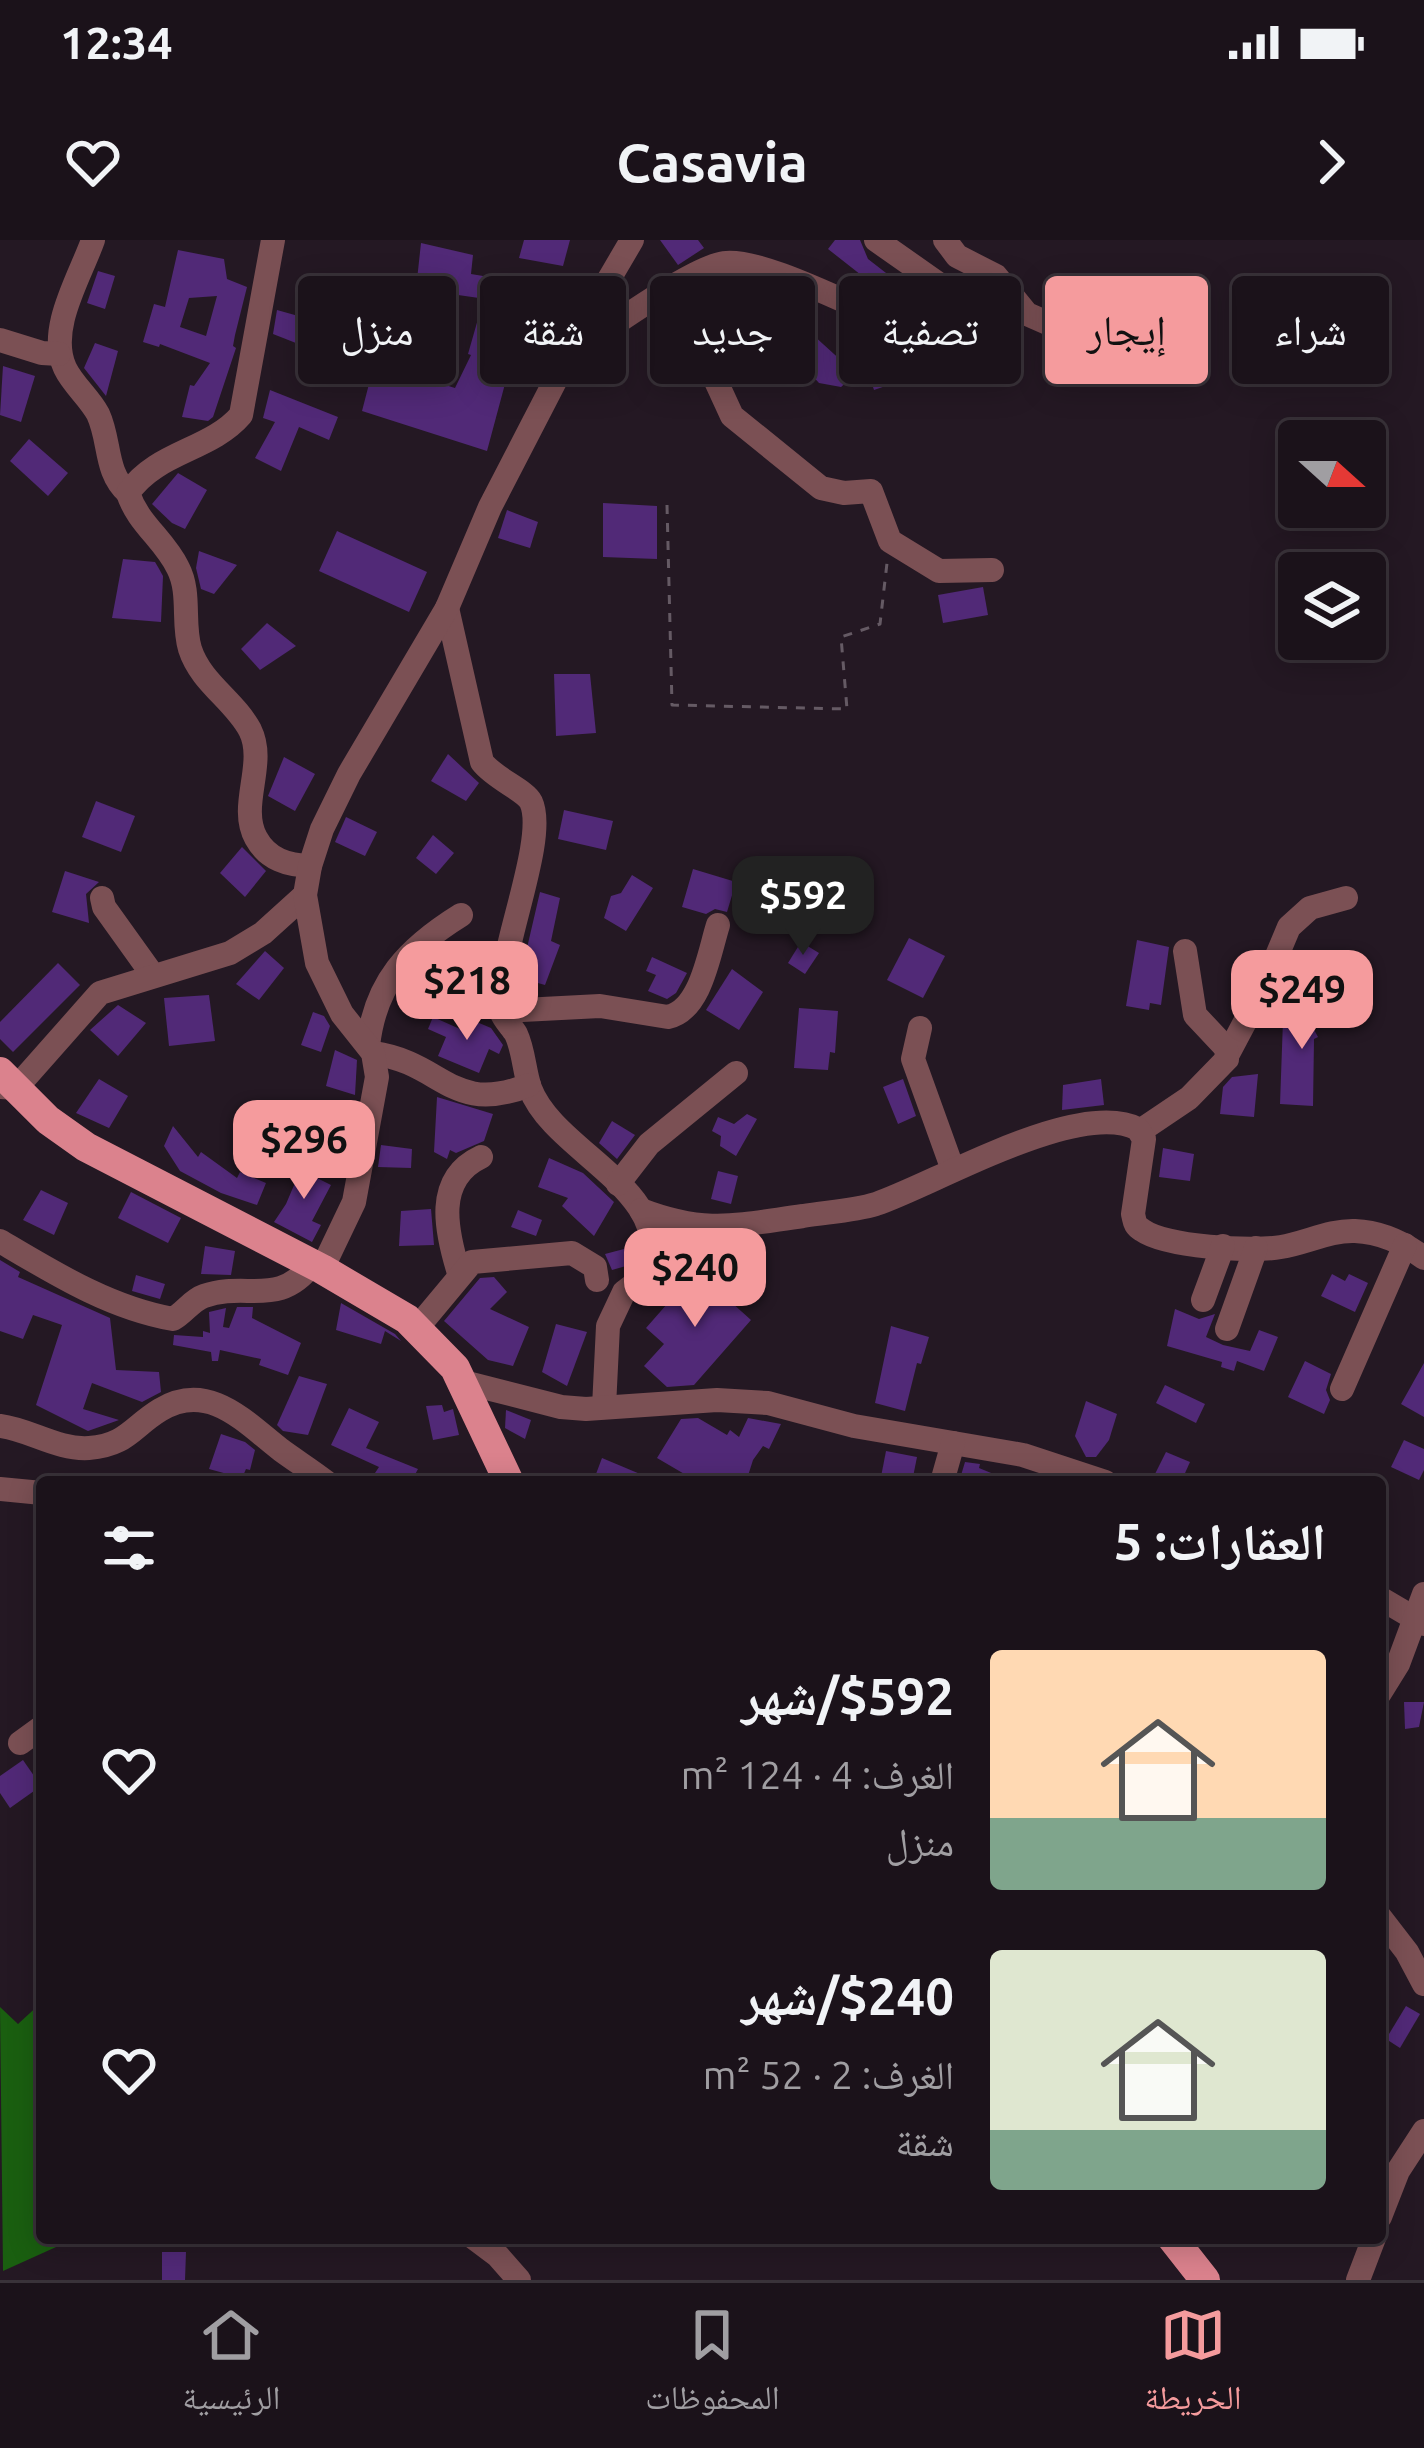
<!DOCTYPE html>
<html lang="ar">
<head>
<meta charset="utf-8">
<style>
  body { margin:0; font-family:Ubuntu,"Noto Naskh Arabic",sans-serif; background:#282027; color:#f1f3f6; direction:rtl; height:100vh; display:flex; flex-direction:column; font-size:45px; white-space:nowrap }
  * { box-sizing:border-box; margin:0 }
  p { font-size:39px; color:#a09ea2 }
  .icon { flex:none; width:66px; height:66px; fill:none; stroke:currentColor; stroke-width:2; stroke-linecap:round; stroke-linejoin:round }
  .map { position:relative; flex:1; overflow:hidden; direction:ltr }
  .panel { position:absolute; left:36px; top:1236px; width:1350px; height:768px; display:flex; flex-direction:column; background:#1b121a; border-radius:12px; box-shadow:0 6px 30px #0003,0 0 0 3px #393239; direction:rtl }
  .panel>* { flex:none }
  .top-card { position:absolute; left:36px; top:36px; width:1353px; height:108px; direction:rtl; display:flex; gap:24px }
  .needle { width:78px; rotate:111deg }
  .tools { position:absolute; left:1278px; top:180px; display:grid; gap:24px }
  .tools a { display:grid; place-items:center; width:108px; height:108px; border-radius:12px; background:#1b121a; box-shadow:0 6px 30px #0003,0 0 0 3px #393239; font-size:60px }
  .price { position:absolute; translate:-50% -102px; padding:0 27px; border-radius:24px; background:#f59b9d; color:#111; font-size:39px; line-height:78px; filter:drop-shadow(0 3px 6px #0008) }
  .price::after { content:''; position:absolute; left:50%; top:72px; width:36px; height:27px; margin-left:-18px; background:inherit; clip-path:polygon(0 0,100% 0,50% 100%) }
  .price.selected { background:#222; color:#fff }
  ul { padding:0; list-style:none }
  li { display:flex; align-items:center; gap:36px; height:300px; padding:0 60px }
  li span { display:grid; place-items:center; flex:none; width:336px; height:240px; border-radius:12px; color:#555 }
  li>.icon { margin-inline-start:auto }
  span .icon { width:144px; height:144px; fill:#fffc; stroke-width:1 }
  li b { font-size:51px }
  h2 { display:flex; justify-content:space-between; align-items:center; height:144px; padding:0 60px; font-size:51px }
  .tag { padding:0 42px; border-radius:12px; background:#1b121a; box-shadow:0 6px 30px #0003,0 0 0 3px #393239; font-size:42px; line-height:108px }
  .tag.selected { background:#f59b9d; color:#111 }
  .status { display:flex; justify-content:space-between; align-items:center; height:84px; padding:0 60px; background:#1b121a; direction:ltr }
  .status svg { height:33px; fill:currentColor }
  header { display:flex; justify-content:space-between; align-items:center; height:156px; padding:0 60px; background:#1b121a; font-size:54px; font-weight:600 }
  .dock { display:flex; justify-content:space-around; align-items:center; height:168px; border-top:3px solid #393239; background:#1b121a; font-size:33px; color:#a09ea2 }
  .dock a { display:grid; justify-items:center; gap:6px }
  .dock .selected { color:#f59b9d }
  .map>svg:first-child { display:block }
  .forest { fill:#1a5f10 }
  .building { fill:#512977; fill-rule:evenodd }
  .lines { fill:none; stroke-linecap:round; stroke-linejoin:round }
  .path { stroke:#655a64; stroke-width:3; stroke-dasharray:9 9; stroke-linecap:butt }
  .minor { stroke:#7b5054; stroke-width:24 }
  .major { stroke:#db828d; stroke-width:30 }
</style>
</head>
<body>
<div class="status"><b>12:34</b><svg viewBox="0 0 49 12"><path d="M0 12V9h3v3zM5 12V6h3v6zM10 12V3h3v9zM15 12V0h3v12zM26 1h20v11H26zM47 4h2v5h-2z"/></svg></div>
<header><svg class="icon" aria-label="forward" viewBox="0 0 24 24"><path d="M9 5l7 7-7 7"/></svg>Casavia<svg class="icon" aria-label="heart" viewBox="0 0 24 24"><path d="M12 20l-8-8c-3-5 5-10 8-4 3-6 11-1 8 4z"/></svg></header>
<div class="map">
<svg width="1424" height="2040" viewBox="0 0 1424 2040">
  <rect width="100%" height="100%" fill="#241823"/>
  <polygon class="forest" points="42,1762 42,1998 76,1998 3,2031 0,1767 18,1784"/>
  <g class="building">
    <polygon points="524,0 570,0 563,26 519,18"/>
    <polygon points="660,0 698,0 704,8 678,25"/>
    <polygon points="835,0 860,0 868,19 926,64 929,60 945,72 931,90 828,9"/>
    <polygon points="421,3 473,15 471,34 489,37 486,59 416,49"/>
    <path d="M 178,10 L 224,19 L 227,39 L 247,47 L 235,95 L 233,106 L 236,108 L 213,177 L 208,181 L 182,177 L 190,145 L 194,146 L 210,123 L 160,104 L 159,107 L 143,102 L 154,64 L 165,67 ZM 217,56 L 206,96 L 180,87 L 189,58 Z"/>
    <polygon points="98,31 115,36 105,69 87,63"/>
    <polygon points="720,41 747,118 727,125 704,48"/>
    <polygon points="525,56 545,62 523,134 509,129 487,211 362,171 384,86 420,96 409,134 455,148 471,115 468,114 482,65 515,78"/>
    <polygon points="1102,57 1116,61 1122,70 1117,84 1095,78"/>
    <polygon points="277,70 309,79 301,105 273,94"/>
    <polygon points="790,74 856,134 841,147 819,143 810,133 815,125 777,86"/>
    <polygon points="95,103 118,111 106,156 84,128"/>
    <polygon points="892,105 903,140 874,150 862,115"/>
    <polygon points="3,126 35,136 21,182 0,175"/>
    <polygon points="270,150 338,177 329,200 299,187 281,231 255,218 275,182 263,178"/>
    <polygon points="29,199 68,233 48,256 10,221"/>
    <polygon points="178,233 207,250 185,289 172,283 152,264"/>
    <polygon points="603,263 657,266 657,319 603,317"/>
    <polygon points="507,270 538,282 530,308 498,298"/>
    <polygon points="337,291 427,332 409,372 319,331"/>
    <polygon points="199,311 237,325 214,354 201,349 196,328"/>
    <polygon points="123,319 155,322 158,327 163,336 161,382 112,378"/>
    <polygon points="983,347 988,375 943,383 938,355"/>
    <polygon points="267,383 296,406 260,430 241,409"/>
    <polygon points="554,434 590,434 596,493 556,496"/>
    <polygon points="448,514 479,543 466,561 431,541"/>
    <polygon points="284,517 315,534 295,571 268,556"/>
    <polygon points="96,561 135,576 121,612 82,597"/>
    <polygon points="564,570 613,581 606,610 558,599"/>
    <polygon points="346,577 377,592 365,616 335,602"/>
    <polygon points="433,595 454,613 436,634 416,618"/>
    <polygon points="242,607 266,631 245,657 220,633"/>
    <polygon points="693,629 736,642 727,672 715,669 706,674 682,667"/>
    <polygon points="65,631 99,642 86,654 89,683 52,672"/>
    <polygon points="632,635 653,648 626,691 604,678 611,656 621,653"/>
    <polygon points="540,652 560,658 551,701 560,705 545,745 520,738"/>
    <polygon points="909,698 945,716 923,758 887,740"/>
    <polygon points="1137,700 1169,707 1161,765 1150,763 1149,770 1126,766"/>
    <polygon points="801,702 819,713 805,734 788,723"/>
    <polygon points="265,711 284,728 259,760 236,744"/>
    <polygon points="652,717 687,733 676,753 667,759 648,751 656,735 646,731"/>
    <polygon points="427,721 451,731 433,775 399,761 410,739"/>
    <polygon points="58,723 80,745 13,812 0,799 0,782"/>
    <polygon points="732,729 763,752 739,790 706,770"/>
    <polygon points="1339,753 1342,768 1310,782 1318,797 1314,799 1313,866 1280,864 1283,780 1320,761 1319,758"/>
    <polygon points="209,755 215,801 169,806 164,758"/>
    <polygon points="118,765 146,783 118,816 90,790"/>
    <polygon points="799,768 838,771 835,813 830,812 828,830 794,828"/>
    <polygon points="313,772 324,776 330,786 321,812 301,805"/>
    <polygon points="433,777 460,789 465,777 491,788 503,805 499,814 489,809 479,833 438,816 446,797 428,789"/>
    <polygon points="335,810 357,820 355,855 326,846"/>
    <polygon points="1258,834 1254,877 1220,874 1223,847 1232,837"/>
    <polygon points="99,839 128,856 109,888 76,873"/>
    <polygon points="903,839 916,876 898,884 883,847"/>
    <polygon points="1101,839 1104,865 1062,870 1063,845"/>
    <polygon points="437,857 493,874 484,901 456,913 450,910 447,919 434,912"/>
    <polygon points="747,874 757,879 736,916 720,906 721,896 712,891 718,877 734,884"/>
    <polygon points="612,881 635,895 617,919 599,903"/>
    <polygon points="173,886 198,917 201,912 237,938 240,932 266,943 257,965 221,953 180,931 164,906"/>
    <polygon points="381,905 412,909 411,928 378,927"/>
    <polygon points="1163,908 1194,914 1190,941 1159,937"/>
    <polygon points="306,917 320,925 317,938 331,945 312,981 321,985 312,1002 274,982 286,964"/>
    <polygon points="549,918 583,933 614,962 594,996 562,966 568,958 538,947"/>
    <polygon points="718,931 738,936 731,964 711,959"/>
    <polygon points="41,950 68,963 54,995 23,980"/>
    <polygon points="131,952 181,978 168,1003 118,978"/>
    <polygon points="431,969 434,1005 399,1006 401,971"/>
    <polygon points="518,970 542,980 536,996 511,987"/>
    <polygon points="634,999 633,1024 612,1030 605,1014 624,1009 628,1001"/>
    <polygon points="205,1006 235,1011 231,1035 201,1034"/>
    <polygon points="0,1020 20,1032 18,1037 110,1078 116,1130 159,1132 161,1152 142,1162 92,1143 83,1169 119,1180 88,1191 36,1165 62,1085 33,1075 23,1099 0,1091"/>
    <polygon points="696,1031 711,1044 719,1035 746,1059 731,1062 751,1080 694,1145 667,1147 644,1126 664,1104 646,1088"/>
    <polygon points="1332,1034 1345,1041 1349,1034 1368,1043 1355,1072 1321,1056"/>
    <polygon points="136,1035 165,1044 160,1059 132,1051"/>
    <polygon points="494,1037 507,1052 490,1069 529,1087 513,1126 488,1120 444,1081 480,1038"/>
    <polygon points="341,1063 395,1094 401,1101 385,1091 381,1104 336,1090"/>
    <polygon points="237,1067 253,1067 252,1078 301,1103 288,1135 259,1125 261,1119 220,1110 218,1121 212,1121 211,1112 173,1105 174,1095 203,1097 203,1091 210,1093 209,1072 226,1068 223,1087 229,1088"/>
    <polygon points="1175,1069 1199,1079 1215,1074 1206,1097 1223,1105 1250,1111 1259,1090 1278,1097 1264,1131 1237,1121 1234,1131 1221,1127 1222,1122 1167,1106"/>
    <polygon points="556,1084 587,1092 567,1146 542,1132"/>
    <polygon points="891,1086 929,1097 921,1124 917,1123 905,1171 875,1163"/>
    <polygon points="1305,1121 1331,1134 1326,1150 1330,1160 1324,1174 1288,1157"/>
    <polygon points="1424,1123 1424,1177 1401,1164"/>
    <polygon points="299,1136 327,1144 308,1195 283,1191 277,1185"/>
    <polygon points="1165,1145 1205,1164 1196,1183 1156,1163"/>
    <polygon points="1086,1161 1117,1174 1109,1200 1096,1217 1086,1217 1075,1196"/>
    <polygon points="442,1165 444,1172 453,1169 459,1195 433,1200 426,1166"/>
    <polygon points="349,1168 379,1182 366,1208 418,1229 411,1242 369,1242 379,1227 331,1205"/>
    <polygon points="506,1170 531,1180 525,1199 505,1188"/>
    <polygon points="698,1178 727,1195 730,1190 739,1197 748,1178 781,1184 769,1209 763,1206 753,1220 746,1242 698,1242 657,1218 681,1179"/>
    <polygon points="221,1194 245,1202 255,1210 250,1230 246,1229 242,1238 209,1229"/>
    <polygon points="1404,1200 1424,1209 1424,1230 1419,1240 1391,1227"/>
    <polygon points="886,1211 917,1217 912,1242 880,1242"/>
    <polygon points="1166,1212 1190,1222 1181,1242 1153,1238"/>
    <polygon points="602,1218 652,1239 652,1242 593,1242"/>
    <polygon points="965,1222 980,1224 979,1228 1013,1242 959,1242"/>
    <polygon points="1404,1462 1424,1462 1419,1487 1405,1489"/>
    <polygon points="23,1520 41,1546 10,1568 0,1553 0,1536"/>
    <polygon points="1406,1766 1420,1774 1400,1808 1386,1799"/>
    <polygon points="162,2012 186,2012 185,2040 162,2040"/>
  </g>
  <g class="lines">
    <polyline class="path" points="667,265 672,465 847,469 841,397 880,384 887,323"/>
    <g class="minor">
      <path d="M 93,0 C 80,37 47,89 65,128 C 73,145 89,157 98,174 C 111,202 104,231 128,253"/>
      <path d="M 273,0 L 241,175 C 210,211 157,211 128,253 C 138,284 164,299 178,328 C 191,353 182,383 190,409 C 201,443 234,460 250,490 C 267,524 238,565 256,598 C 268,620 288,625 310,626"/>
      <polyline points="876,0 943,47"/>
      <polyline points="945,0 957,16 996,36 1027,74 1077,96"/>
      <polyline points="685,42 709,126 732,176 821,248 844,253 871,251 890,301 939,331 992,330"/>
      <polyline points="0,100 42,113 59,114"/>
      <path d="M 570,114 C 602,93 691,28 724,23 C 758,18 842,61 876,75"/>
      <path d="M 447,368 L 482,522 C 495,539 525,550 531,562 C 547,596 504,700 503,743 C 503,751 499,763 501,771 C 503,779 512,787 516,794 C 524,811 524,831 530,848 C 554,913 676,949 649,1033 L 624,1052 L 608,1086 L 604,1167"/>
      <polyline points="102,658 104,667 152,734"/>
      <path d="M 501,771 L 600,766 L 668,777 C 701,770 709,713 718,685"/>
      <polyline points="920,788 913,819 953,930"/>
      <path d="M 368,806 C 375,742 408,708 461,675"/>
      <path d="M 373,813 C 444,823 451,876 529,845"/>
      <polyline points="1228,814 1265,744 1289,687 1310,668 1346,658"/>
      <polyline points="0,847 16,848 100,753 230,713 263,693 305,655"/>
      <polyline points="1140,891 1189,858 1227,819 1226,808 1195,775 1185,711"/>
      <polyline points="618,944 649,904 736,833"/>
      <path d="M 641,970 C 706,995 737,985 803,976 C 827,972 853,971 876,964 C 935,944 1079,858 1138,889 L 1144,899 L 1133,974 C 1135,982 1134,985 1142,990 C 1166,1007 1252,1012 1281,1007 C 1306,1003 1330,990 1355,991 C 1380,992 1404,1003 1424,1018"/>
      <path d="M 0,1001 C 54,1033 110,1068 173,1079 C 184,1073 192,1060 204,1056 C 246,1041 279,1068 312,1024"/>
      <polyline points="322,1029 354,962 377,837 373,813 342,774 317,723 305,655 310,626 322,589 349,534 447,368 490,267 598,58 632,0"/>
      <path d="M 459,1033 C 446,991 434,939 481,917"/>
      <polyline points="1203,1060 1223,1006"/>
      <polyline points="417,1088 472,1022 572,1013 595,1027 597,1040"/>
      <polyline points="1227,1089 1256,1008"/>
      <polyline points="463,1142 561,1167 586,1169 717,1160 768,1163 854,1186 1023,1215 1105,1242"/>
      <polyline points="1342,1149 1405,1005"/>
      <path d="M 0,1186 C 31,1190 57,1210 89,1208 C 127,1205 132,1187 160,1170 C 209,1140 246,1183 281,1210 C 296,1221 312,1231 326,1242"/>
      <polyline points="942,1242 953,1203"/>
      <polyline points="0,1249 42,1253"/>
      <polyline points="1380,1358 1424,1384"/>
      <polyline points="1380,1453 1398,1424 1424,1354"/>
      <polyline points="20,1503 42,1487"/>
      <polyline points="1380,1677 1407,1712 1424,1744"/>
      <polyline points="1380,1977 1398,1931 1424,1891"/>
      <polyline points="474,1998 498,2016 519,2040"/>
      <polyline points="1358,2040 1374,1998"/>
    </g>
    <g class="major">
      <polyline points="0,832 48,880 86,907 322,1029 407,1079 455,1128 509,1242"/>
      <polyline points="1172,1998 1205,2040"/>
    </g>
  </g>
</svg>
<div class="tools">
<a><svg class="needle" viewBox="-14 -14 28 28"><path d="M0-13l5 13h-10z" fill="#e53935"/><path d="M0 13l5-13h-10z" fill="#a09ea2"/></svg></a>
<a><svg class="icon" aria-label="layers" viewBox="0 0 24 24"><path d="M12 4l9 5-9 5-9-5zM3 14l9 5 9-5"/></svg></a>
</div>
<b class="price selected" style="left:803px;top:718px">$592</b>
<b class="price" style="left:467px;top:803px">$218</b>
<b class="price" style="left:1302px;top:812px">$249</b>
<b class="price" style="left:304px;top:962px">$296</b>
<b class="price" style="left:695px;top:1090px">$240</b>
<div class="top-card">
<a class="tag">شراء</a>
<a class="tag selected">إيجار</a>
<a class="tag">تصفية</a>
<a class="tag">جديد</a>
<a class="tag">شقة</a>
<a class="tag">منزل</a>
</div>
<section class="panel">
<h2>العقارات: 5<svg class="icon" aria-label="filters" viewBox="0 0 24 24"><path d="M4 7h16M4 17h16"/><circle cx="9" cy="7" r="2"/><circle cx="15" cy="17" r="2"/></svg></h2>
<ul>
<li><span style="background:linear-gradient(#ffd9b3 70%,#7fa58c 0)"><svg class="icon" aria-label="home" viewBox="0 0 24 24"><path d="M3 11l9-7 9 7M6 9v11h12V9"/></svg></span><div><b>$592/شهر</b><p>الغرف: 4 · 124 m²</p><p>منزل</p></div><svg class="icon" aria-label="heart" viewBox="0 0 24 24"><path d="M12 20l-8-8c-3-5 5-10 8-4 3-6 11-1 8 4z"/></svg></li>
<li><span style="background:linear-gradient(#dfe7d0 75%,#7fa58c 0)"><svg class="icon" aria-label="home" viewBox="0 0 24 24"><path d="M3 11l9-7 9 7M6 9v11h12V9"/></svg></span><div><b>$240/شهر</b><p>الغرف: 2 · 52 m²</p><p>شقة</p></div><svg class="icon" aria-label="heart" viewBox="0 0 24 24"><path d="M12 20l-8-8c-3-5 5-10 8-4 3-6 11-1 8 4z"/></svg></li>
</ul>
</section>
</div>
<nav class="dock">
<a class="selected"><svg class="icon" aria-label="map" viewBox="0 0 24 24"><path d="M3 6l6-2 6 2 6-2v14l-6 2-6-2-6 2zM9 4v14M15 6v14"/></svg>الخريطة</a>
<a><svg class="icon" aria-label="saved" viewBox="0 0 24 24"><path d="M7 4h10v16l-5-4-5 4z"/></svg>المحفوظات</a>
<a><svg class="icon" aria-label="home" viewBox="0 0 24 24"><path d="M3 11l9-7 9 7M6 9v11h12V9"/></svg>الرئيسية</a>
</nav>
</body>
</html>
